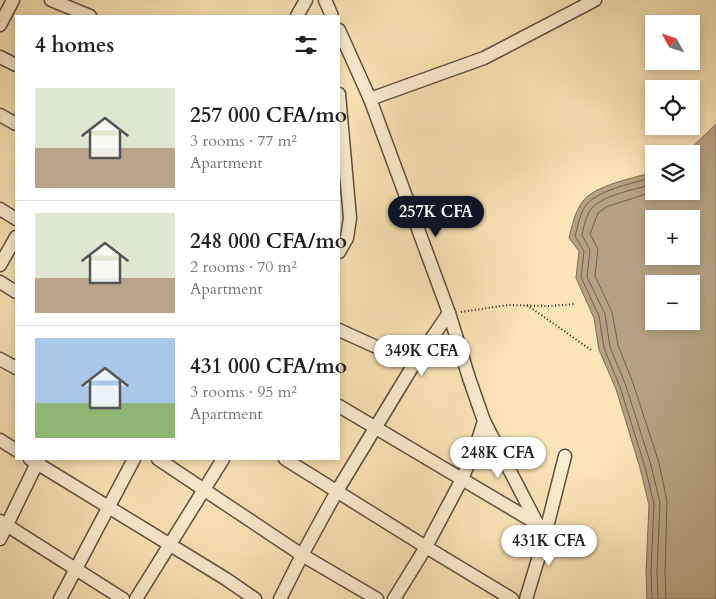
<!DOCTYPE html>
<html lang="en">
<head>
<meta charset="utf-8">
<style>
  body { margin:0; font-family:Cardo,serif; background:#f6f6f6; color:#202124; height:100vh; display:flex; flex-direction:column; font-size:19px; white-space:nowrap }
  * { box-sizing:border-box; margin:0 }
  p { font-size:16px; color:#757577 }
  .icon { flex:none; width:28px; height:28px; fill:none; stroke:currentColor; stroke-width:2; stroke-linecap:round; stroke-linejoin:round }
  .map { position:relative; flex:1; overflow:hidden }
  .side { position:absolute; left:15px; top:15px; width:325px; height:445px; display:flex; flex-direction:column; background:#fff; border-radius:0px; box-shadow:0 2px 8px #0003 }
  .side>* { flex:none }
  .needle { width:32px; rotate:310deg }
  .buttons { position:absolute; left:645px; top:15px; display:grid; gap:10px }
  .buttons a { display:grid; place-items:center; width:55px; height:55px; border-radius:0px; background:#fff; box-shadow:0 2px 8px #0003; font-size:25px }
  .price { position:absolute; translate:-50% -42px; padding:0 11px; border-radius:18px; background:#fff; color:#222; font-size:16px; line-height:32px; filter:drop-shadow(0 1px 2px #0008) }
  .price::after { content:''; position:absolute; left:50%; top:30px; width:15px; height:11px; margin-left:-8px; background:inherit; clip-path:polygon(0 0,100% 0,50% 100%) }
  .price.current { background:#111827; color:#fff }
  ul { padding:0; list-style:none }
  li { display:flex; align-items:center; gap:15px; height:125px; padding:0 20px }
  li+li { border-top:1px solid #e0e0e0 }
  li span { display:grid; place-items:center; flex:none; width:140px; height:100px; border-radius:0px; color:#555 }
  li>.icon { margin-inline-start:auto }
  span .icon { width:60px; height:60px; fill:#fffc; stroke-width:1 }
  li b { font-size:21px }
  h2 { display:flex; justify-content:space-between; align-items:center; height:60px; padding:0 20px; font-size:21px }
  .map>svg:first-child { display:block }
  .water { fill:#b4a181; stroke:#7d6d57; fill-rule:evenodd }
  .lines { fill:none; stroke-linecap:round; stroke-linejoin:round }
  .shore { stroke:#6f604d; stroke-width:1 }
  .street-casing { stroke:#5e5040; stroke-width:15 }
  .path { stroke:#2a1e19; stroke-width:2; stroke-dasharray:1 2.5; stroke-linecap:butt }
  .street { stroke:#fceed0; stroke-width:12 }
</style>
</head>
<body>
<div class="map">
<svg width="716" height="599" viewBox="0 0 716 599">
  <rect width="100%" height="100%" fill="#fbe5b6"/>
  <filter id="stains"><feTurbulence type="fractalNoise" baseFrequency=".004" numOctaves="4"/><feColorMatrix values="0 0 0 0 .2 0 0 0 0 .09 0 0 0 0 .02 0 0 0 .5 -.17"/></filter>
  <radialGradient id="worn" r=".72"><stop offset=".6" stop-color="#630" stop-opacity="0"/><stop offset="1" stop-color="#630" stop-opacity=".3"/></radialGradient>
  <path class="water" d="M 716,124 L 716,599 L 647,599 L 646,572 L 649,505 L 640,468 L 616,389 L 599,350 L 594,318 L 576,278 L 579,251 L 569,238 C 572,226 575,211 583,201 C 595,185 634,178 654,172 L 654,191 L 691,191 L 691,154 L 685,154 ZM 654,219 L 691,219 L 691,256 L 654,256 ZM 654,284 L 691,284 L 691,321 L 654,321 Z"/>
  <g class="lines">
    <g class="shore">
      <path d="M 654,184 C 637,189 602,195 591,209 C 586,216 584,226 582,235 L 590,250 L 587,277 L 605,314 L 610,347 L 626,386 L 651,465 L 660,503 L 657,572 L 658,599"/>
      <polyline points="655,191 606,207 598,213 590,234 598,249 595,276 612,312 618,345 633,383 659,463 667,501 665,572 666,599"/>
      <path d="M 652,599 L 651,572 L 654,504 L 645,467 L 620,387 L 604,348 L 599,316 L 581,277 L 584,251 L 575,236 C 578,226 580,211 588,203 C 602,189 634,183 654,177"/>
    </g>
    <defs>
      <g id="street">
        <polyline points="51,0 90,16"/>
        <polyline points="325,0 332,16"/>
        <polyline points="297,16 306,0"/>
        <polyline points="0,25 13,0"/>
        <polyline points="339,30 370,99 449,313 469,378 484,421 477,443 462,479 426,547 394,599"/>
        <polyline points="0,57 16,65"/>
        <polyline points="339,94 350,218 347,238 339,252"/>
        <polyline points="370,99 484,58 595,0"/>
        <polyline points="0,115 16,124"/>
        <polyline points="0,209 16,219"/>
        <polyline points="0,265 16,237"/>
        <polyline points="0,282 16,292"/>
        <polyline points="339,330 414,364"/>
        <polyline points="0,359 16,368"/>
        <polyline points="339,406 546,529"/>
        <polyline points="484,421 537,523"/>
        <polyline points="0,440 16,450"/>
        <polyline points="30,459 226,579 255,599"/>
        <polyline points="158,459 302,555 280,599"/>
        <polyline points="285,459 426,547 512,599"/>
        <polyline points="0,521 123,599"/>
        <polyline points="0,539 39,459"/>
        <polyline points="60,599 134,459"/>
        <polyline points="136,599 223,459"/>
        <polyline points="377,599 302,555 337,491 414,364 449,313"/>
        <polyline points="526,599 543,543 565,456"/>
      </g>
    </defs>
    <use href="#street" class="street-casing"/>
    <g class="path">
      <polyline points="527,305 591,350"/>
      <polyline points="461,312 508,305 549,306 575,304"/>
    </g>
    <use href="#street" class="street"/>
  </g>
  <rect width="100%" height="100%" filter="url(#stains)"/>
  <rect width="100%" height="100%" fill="url(#worn)"/>
</svg>
<div class="buttons">
<a><svg class="needle" viewBox="-14 -14 28 28"><path d="M0-13l5 13h-10z" fill="#e53935"/><path d="M0 13l5-13h-10z" fill="#757577"/></svg></a>
<a><svg class="icon" aria-label="locate" viewBox="0 0 24 24"><circle cx="12" cy="12" r="6"/><path d="M12 2v4M12 18v4M2 12h4M18 12h4"/></svg></a>
<a><svg class="icon" aria-label="layers" viewBox="0 0 24 24"><path d="M12 4l9 5-9 5-9-5zM3 14l9 5 9-5"/></svg></a>
<a>+</a>
<a>−</a>
</div>
<b class="price current" style="left:436px;top:238px">257K CFA</b>
<b class="price" style="left:422px;top:377px">349K CFA</b>
<b class="price" style="left:498px;top:479px">248K CFA</b>
<b class="price" style="left:549px;top:567px">431K CFA</b>
<section class="side">
<h2>4 homes<svg class="icon" aria-label="filters" viewBox="0 0 24 24"><path d="M4 7h16M4 17h16"/><circle cx="9" cy="7" r="2"/><circle cx="15" cy="17" r="2"/></svg></h2>
<ul>
<li><span style="background:linear-gradient(#dfe7d0 60%,#b9a48a 0)"><svg class="icon" aria-label="home" viewBox="0 0 24 24"><path d="M3 11l9-7 9 7M6 9v11h12V9"/></svg></span><div><b>257 000 CFA/mo</b><p>3 rooms · 77 m²</p><p>Apartment</p></div></li>
<li><span style="background:linear-gradient(#dfe7d0 65%,#b9a48a 0)"><svg class="icon" aria-label="home" viewBox="0 0 24 24"><path d="M3 11l9-7 9 7M6 9v11h12V9"/></svg></span><div><b>248 000 CFA/mo</b><p>2 rooms · 70 m²</p><p>Apartment</p></div></li>
<li><span style="background:linear-gradient(#a9c7e8 65%,#8fb573 0)"><svg class="icon" aria-label="home" viewBox="0 0 24 24"><path d="M3 11l9-7 9 7M6 9v11h12V9"/></svg></span><div><b>431 000 CFA/mo</b><p>3 rooms · 95 m²</p><p>Apartment</p></div></li>
</ul>
</section>
</div>
</body>
</html>
